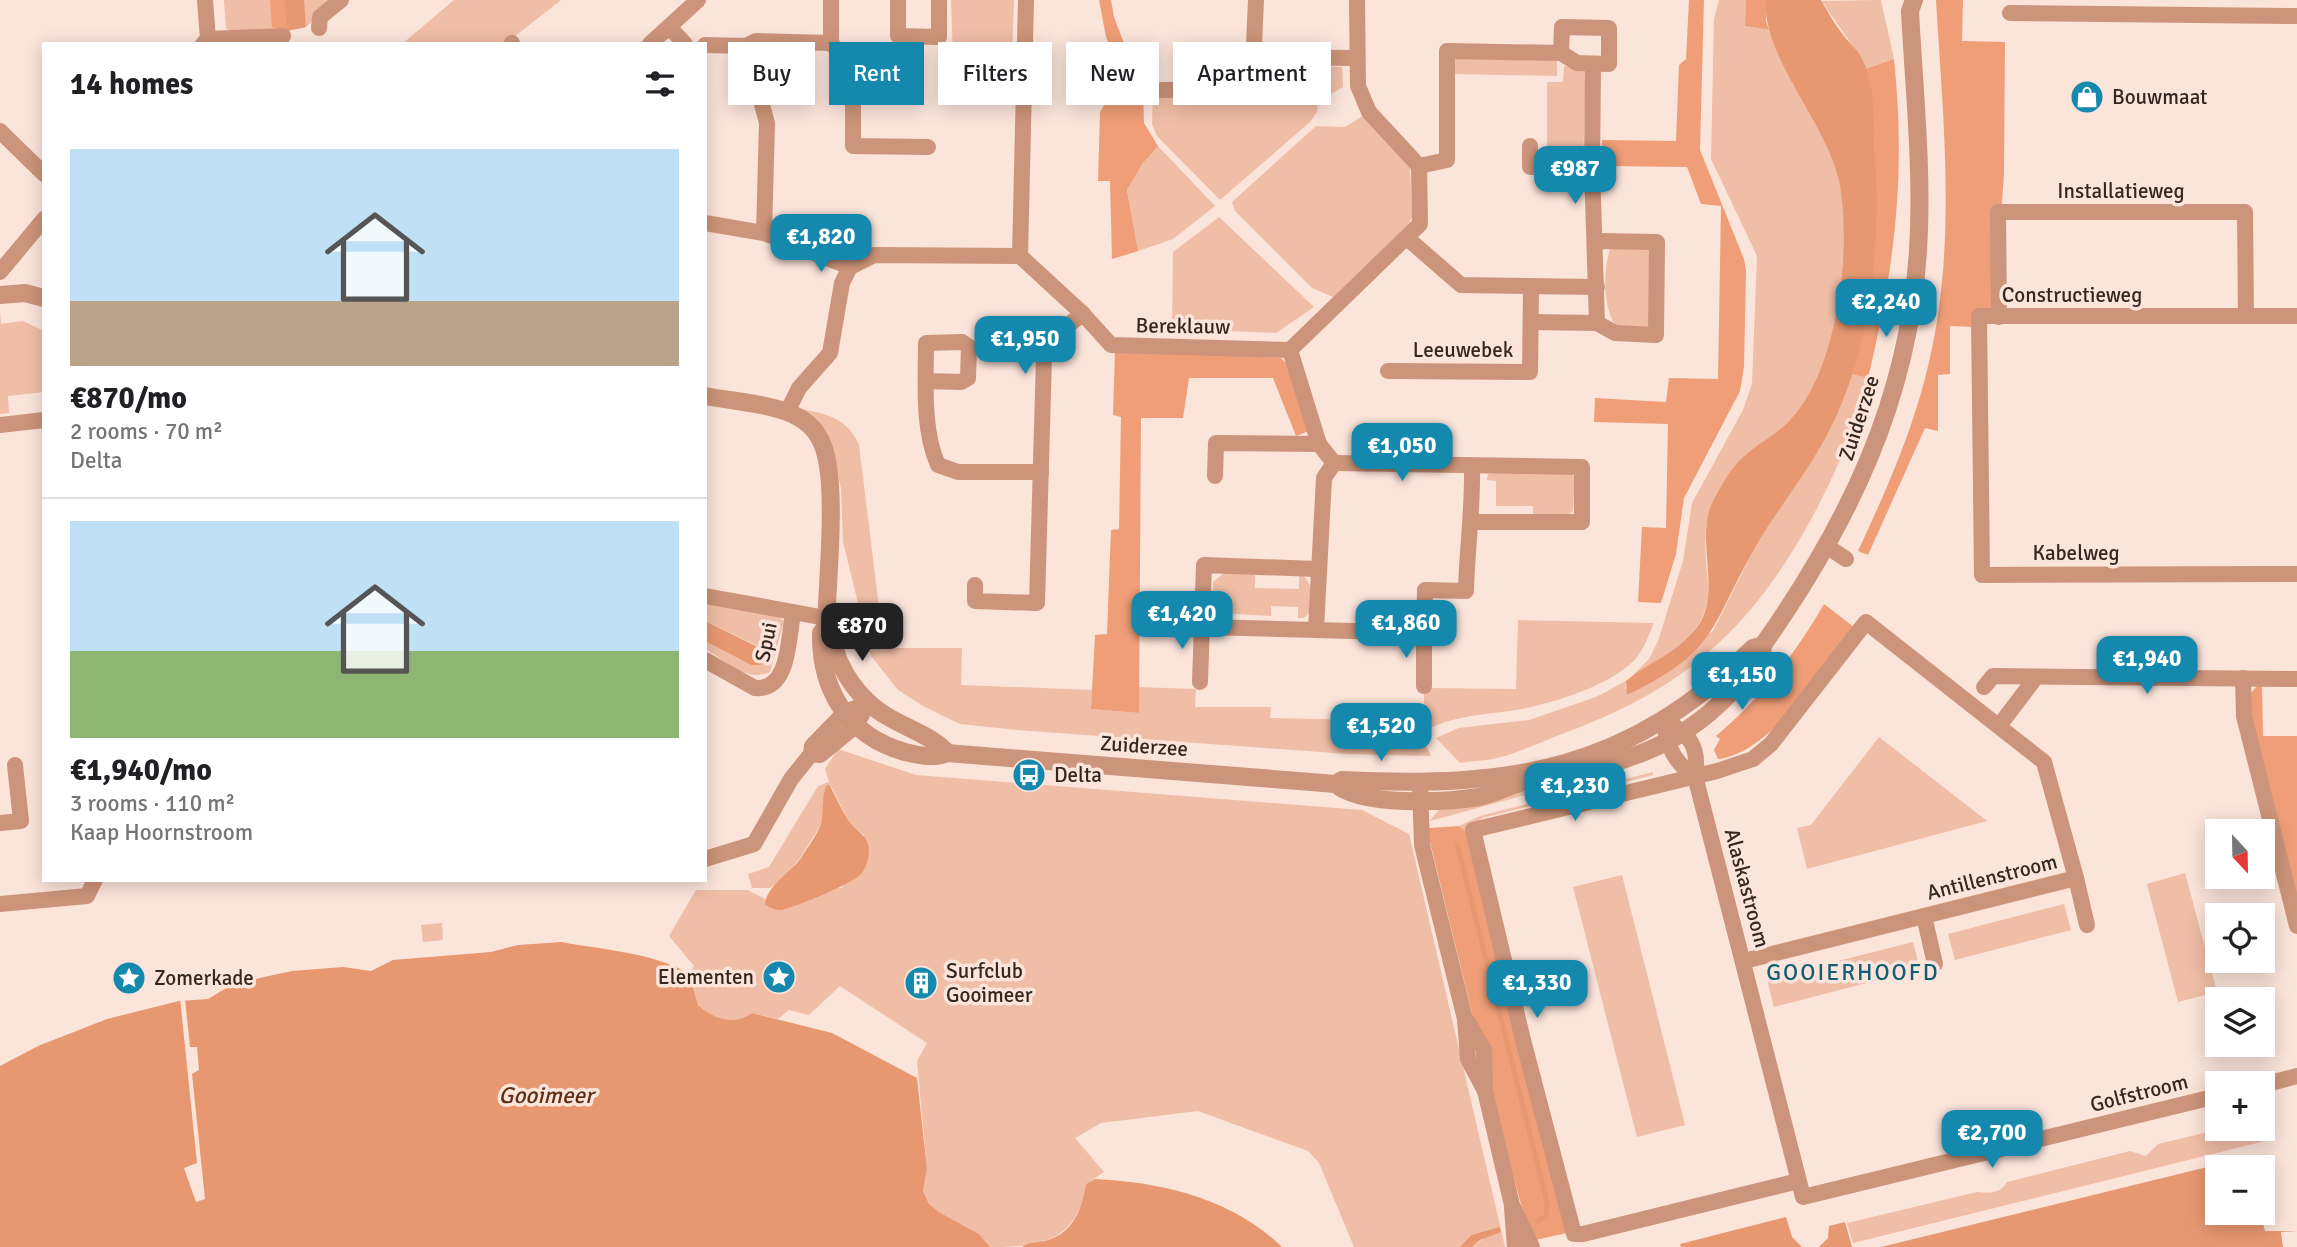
<!DOCTYPE html>
<html lang="en">
<head>
<meta charset="utf-8">
<style>
  body { margin:0; font-family:Signika,sans-serif; background:#f6f6f6; color:#202124; height:100vh; display:flex; flex-direction:column; font-size:26px; white-space:nowrap }
  * { box-sizing:border-box; margin:0 }
  p { font-size:23px; color:#757577 }
  .icon { flex:none; width:38px; height:38px; fill:none; stroke:currentColor; stroke-width:2; stroke-linecap:round; stroke-linejoin:round }
  .map { position:relative; flex:1; overflow:hidden }
  .panel { position:absolute; left:42px; top:42px; width:665px; height:840px; display:flex; flex-direction:column; background:#fff; border-radius:0px; box-shadow:0 4px 18px #0003 }
  .panel>* { flex:none }
  .banner { position:absolute; left:728px; top:42px; width:665px; height:63px; display:flex; gap:14px }
  .needle { width:46px; rotate:158deg }
  .buttons { position:absolute; left:2205px; top:819px; display:grid; gap:14px }
  .buttons a { display:grid; place-items:center; width:70px; height:70px; border-radius:0px; background:#fff; box-shadow:0 4px 18px #0003; font-size:35px }
  .price { position:absolute; translate:-50% -60px; padding:0 16px; border-radius:14px; background:#1489ad; color:#fff; font-size:23px; line-height:46px; filter:drop-shadow(0 2px 4px #0008) }
  .price::after { content:''; position:absolute; left:50%; top:42px; width:21px; height:16px; margin-left:-10px; background:inherit; clip-path:polygon(0 0,100% 0,50% 100%) }
  .price.active { background:#222; color:#fff }
  ul { padding:0; list-style:none }
  li { display:grid; align-content:center; gap:14px; height:371px; padding:0 28px }
  li+li { border-top:2px solid #e0e0e0 }
  li span { display:grid; place-items:center; height:217px; border-radius:0px; color:#555 }
  li>.icon { margin-inline-start:auto }
  span .icon { width:126px; height:126px; fill:#fffc; stroke-width:1 }
  li b { font-size:30px }
  h2 { display:flex; justify-content:space-between; align-items:center; height:84px; padding:0 28px; font-size:30px }
  .pill { padding:0 24px; border-radius:0px; background:#fff; box-shadow:0 4px 18px #0003; font-size:24px; line-height:63px }
  .pill.active { background:#1489ad; color:#fff }
  .map>svg:first-child { display:block }
  .green { fill:#f0bda6 }
  .forest { fill:#ef9e77 }
  .water { fill:#e89871 }
  .pier { fill:#fbe4da }
  .lines { fill:none; stroke-linecap:round; stroke-linejoin:round }
  .stream { stroke:#e89871; stroke-width:5 }
  .minor { stroke:#cc947a; stroke-width:16 }
  .tertiary { stroke:#cc947a; stroke-width:18 }
  .labels { text-anchor:middle; stroke-width:7; stroke-linejoin:round; paint-order:stroke }
  .poi-label { font-size:21px; fill:#352720; stroke:#fbe4da; text-anchor:start }
  .street-label { font-size:21px; fill:#352720; stroke:#fbe4da }
  .neighbourhood-label { font-size:23px; letter-spacing:2px; fill:#125e77; stroke:#fbe4da }
  .water-label { font-size:23px; font-style:italic; fill:#622e13; stroke:#fbe4da }
</style>
</head>
<body>
<div class="map">
<svg width="2297" height="1247" viewBox="0 0 2297 1247">
  <rect width="100%" height="100%" fill="#fbe4da"/>
  <g class="green">
    <polygon points="224,0 334,0 306,27 287,31 232,33 226,28"/>
    <polygon points="454,0 561,0 505,44 402,44"/>
    <polygon points="951,0 1014,0 1012,57 953,57"/>
    <path d="M 1719,0 L 1746,0 L 1745,26 L 1769,30 C 1787,76 1817,117 1835,164 C 1855,215 1839,356 1807,402 C 1779,440 1732,456 1713,501 C 1701,529 1706,556 1708,585 C 1712,631 1668,659 1632,676 L 1649,659 L 1658,641 L 1683,561 L 1692,503 L 1743,410 L 1752,384 L 1757,256 L 1711,159 L 1714,19 Z"/>
    <path d="M 1881,0 L 1894,59 L 1865,69 C 1858,49 1834,21 1822,1 Z"/>
    <polygon points="1455,55 1557,58 1557,76 1454,74"/>
    <polygon points="1275,65 1342,67 1343,87 1318,102 1317,112 1310,122 1220,200 1157,136 1152,124 1153,93 1226,96 1254,104 1261,101 1261,66"/>
    <polygon points="1564,66 1586,69 1583,162 1547,162 1547,82 1563,82"/>
    <polygon points="1363,116 1410,166 1412,217 1408,225 1333,297 1312,288 1235,211 1232,202 1316,126 1345,127"/>
    <polygon points="1158,146 1215,206 1173,239 1138,251 1127,190 1143,163"/>
    <polygon points="1219,217 1314,307 1276,333 1172,329 1173,252"/>
    <path d="M 1611,246 L 1649,247 L 1650,328 L 1617,327 C 1602,309 1603,268 1611,246 Z"/>
    <polygon points="0,312 1,324 23,321 44,331 44,392 8,396 9,413 0,414"/>
    <path d="M 1851,374 L 1868,378 C 1857,424 1837,470 1815,512 C 1753,628 1686,689 1562,734 C 1540,742 1515,755 1492,759 C 1482,761 1471,761 1460,763 L 1436,738 L 1459,728 L 1529,720 L 1596,697 L 1626,681 L 1625,689 L 1713,631 L 1754,549 L 1829,431 Z"/>
    <path d="M 801,409 C 828,414 848,419 859,445 L 884,648 L 962,648 L 961,685 L 1092,690 L 1091,709 L 1139,713 L 1137,687 L 1196,689 L 1195,707 L 1271,707 L 1270,718 L 1424,721 L 1424,688 L 1516,689 L 1518,620 L 1654,623 C 1649,634 1645,647 1637,657 C 1613,686 1546,706 1509,711 C 1480,715 1452,716 1425,731 L 1423,739 L 1431,756 L 1348,754 L 1017,730 L 960,724 L 923,706 L 898,690 L 871,656 L 843,542 L 841,488 L 834,459 L 827,432 Z"/>
    <polygon points="1509,469 1571,472 1575,478 1573,511 1566,516 1533,519 1533,506 1496,506 1496,481 1487,480 1488,474"/>
    <polygon points="1224,573 1255,574 1255,588 1299,589 1299,576 1304,576 1311,587 1310,612 1304,618 1298,618 1298,607 1271,606 1271,616 1220,613 1214,606 1213,582"/>
    <path d="M 705,602 L 776,615 L 784,621 L 770,672 C 746,683 726,660 705,649 L 705,641 L 751,665 L 760,647 L 705,621 Z"/>
    <polygon points="1879,737 1987,821 1807,869 1797,828 1811,825"/>
    <path d="M 838,749 L 916,775 L 1362,810 L 1409,834 L 1505,1247 L 1472,1247 L 1499,1227 L 1471,1235 L 1460,1247 L 1354,1247 L 1319,1163 L 1308,1151 L 1198,1111 L 1101,1123 L 1075,1138 L 1104,1172 L 1086,1184 C 1078,1241 1040,1247 990,1247 L 979,1234 L 939,1212 L 929,1204 L 923,1191 L 927,1169 L 917,1061 L 927,1043 L 840,986 L 809,1015 L 789,1010 L 778,1019 L 752,1013 C 733,1026 714,1019 698,1005 L 689,973 L 694,966 L 669,936 L 696,890 L 748,890 L 765,899 L 766,906 L 793,907 L 833,888 L 842,888 L 864,835 L 849,822 L 831,786 L 820,826 L 800,858 L 782,881 L 770,888 L 752,888 L 748,874 L 769,867 L 818,786 L 829,782 L 825,769 Z"/>
    <polygon points="1653,772 1653,775 1482,818 1467,833 1459,826 1480,816"/>
    <polygon points="1524,789 1525,795 1430,821 1441,807"/>
    <polygon points="2185,873 2217,992 2178,1002 2147,884"/>
    <polygon points="1622,875 1685,1125 1637,1137 1573,887"/>
    <polygon points="2064,904 2071,930 1955,960 1948,934"/>
    <polygon points="442,923 443,940 423,942 421,925"/>
    <polygon points="1913,942 1920,969 1774,1007 1767,979"/>
    <path d="M 2221,1129 L 2258,1129 L 2261,1142 L 1853,1243 L 1847,1223 L 1977,1192 C 1990,1193 2000,1194 2007,1182 L 2130,1151 L 2146,1156 L 2158,1144 Z"/>
  </g>
  <g class="forest">
    <polygon points="270,0 284,0 287,31 272,27"/>
    <polygon points="1099,0 1111,0 1114,17 1143,93 1144,123 1158,146 1143,163 1127,190 1138,251 1112,259 1110,181 1098,181 1100,112 1117,84 1119,72 1106,37"/>
    <polygon points="1689,0 1704,0 1700,150 1744,259 1746,270 1744,367 1740,391 1684,498 1676,554 1661,603 1638,602 1642,527 1666,528 1668,424 1594,422 1595,398 1666,402 1669,378 1718,379 1721,206 1701,204 1687,167 1602,166 1602,140 1676,141 1679,65 1686,59"/>
    <polygon points="1746,0 1766,0 1766,21 1769,30 1745,26"/>
    <path d="M 1936,0 L 1963,0 L 1962,41 L 2005,42 L 2004,173 L 1994,317 L 1974,327 L 1950,326 L 1950,374 L 1938,375 L 1938,431 L 1925,428 L 1868,555 L 1858,551 C 1887,489 1914,428 1929,362 C 1957,243 1943,120 1936,0 Z"/>
    <path d="M 1894,59 C 1906,176 1895,265 1868,378 L 1851,374 C 1873,297 1879,218 1874,138 C 1872,114 1873,92 1865,69 Z"/>
    <polygon points="1115,351 1281,358 1287,364 1309,431 1296,436 1273,378 1189,378 1183,418 1141,418 1139,713 1091,709 1095,635 1107,634 1111,530 1119,529 1121,417 1113,415"/>
    <path d="M 1824,604 L 1855,628 C 1822,669 1773,752 1718,759 L 1714,750 L 1720,739 L 1716,736 C 1761,698 1794,656 1824,604 Z"/>
    <polygon points="2258,685 2262,686 2263,736 2297,736 2297,902 2250,714 2251,693"/>
    <polygon points="1459,826 1467,833 1567,1233 1535,1240 1526,1222 1505,1147 1428,834 1429,828"/>
  </g>
  <g class="water">
    <polygon points="284,0 304,0 306,27 287,31"/>
    <path d="M 1766,0 L 1821,0 C 1828,12 1835,25 1844,36 C 1849,43 1857,49 1861,57 C 1876,85 1873,120 1875,151 C 1881,242 1872,348 1829,431 C 1808,472 1778,508 1755,548 C 1709,627 1719,651 1627,695 L 1626,681 C 1650,661 1670,658 1694,631 C 1725,597 1694,543 1712,503 C 1719,488 1730,470 1741,459 C 1756,444 1777,435 1791,419 C 1838,369 1851,251 1840,186 C 1830,126 1761,57 1766,0 Z"/>
    <polygon points="705,621 764,650 761,665 751,665 705,641"/>
    <path d="M 827,785 L 830,786 C 836,797 841,809 848,820 C 855,830 869,836 869,850 C 869,858 866,869 860,875 C 853,883 792,909 781,910 C 775,910 771,908 765,905 C 765,888 790,873 801,858 C 807,848 817,835 821,824 C 824,811 821,797 827,785 Z"/>
    <path d="M 561,942 C 604,950 649,952 689,973 L 698,1005 C 714,1019 733,1026 752,1013 L 832,1033 L 917,1078 L 927,1169 L 923,1191 L 929,1204 L 939,1212 L 979,1234 L 990,1247 L 0,1247 L 0,1066 L 38,1046 L 107,1019 L 179,1001 L 208,999 L 233,984 L 292,971 L 343,967 L 371,971 L 393,960 L 491,952 L 518,945 Z"/>
    <polygon points="2244,1158 2247,1167 2217,1167 2217,1213 2260,1213 2265,1231 2297,1231 2297,1247 1881,1247"/>
    <path d="M 1095,1179 C 1162,1182 1233,1199 1282,1247 L 1022,1247 C 1030,1241 1039,1243 1048,1240 C 1074,1232 1082,1208 1086,1184 Z"/>
    <polygon points="1786,1217 1792,1237 1802,1247 1681,1247 1680,1244"/>
    <polygon points="1845,1222 1852,1247 1819,1247 1828,1238 1829,1226"/>
    <polygon points="1499,1227 1501,1232 1480,1240 1472,1247 1460,1247 1471,1235"/>
  </g>
  <g class="pier">
    <polygon points="180,998 185,999 190,1047 197,1047 199,1070 192,1074 205,1199 196,1202 184,1168 197,1163"/>
    <polygon points="2297,1231 2297,1247 2283,1247 2281,1232"/>
  </g>
  <g class="lines">
    <polyline class="stream" points="1457,844 1547,1202 1546,1216 1538,1221"/>
    <g class="minor">
      <polyline points="831,0 831,43 846,60 853,73 853,146 928,147"/>
      <polyline points="898,0 898,36 939,37 939,0"/>
      <polyline points="2010,13 2297,16"/>
      <polyline points="319,28 320,17 341,0"/>
      <polyline points="670,28 685,44"/>
      <polyline points="208,39 283,36"/>
      <polyline points="512,43 512,44"/>
      <polyline points="203,44 208,39 205,0"/>
      <polyline points="650,44 698,0"/>
      <polyline points="705,45 746,46 767,123 764,233"/>
      <polyline points="746,46 756,41 831,43"/>
      <polyline points="1254,57 1356,58"/>
      <polyline points="1162,90 1252,89 1256,0"/>
      <polyline points="0,131 44,174"/>
      <polyline points="1530,146 1530,167 1592,168 1593,64"/>
      <polyline points="1419,166 1447,160 1447,51 1561,53 1577,63 1609,64 1609,28 1562,27 1561,53"/>
      <polyline points="1592,168 1597,323"/>
      <polyline points="705,223 764,233 850,267"/>
      <polyline points="1407,238 1461,285 1597,287"/>
      <polyline points="1020,256 1026,0"/>
      <polyline points="0,272 44,219"/>
      <polyline points="2297,316 1979,316 1982,575 2297,574"/>
      <polyline points="1999,317 1998,212 2245,212 2246,316"/>
      <polyline points="1531,322 1597,323 1615,333 1656,335 1657,242 1596,241"/>
      <polyline points="1290,350 1319,444 1334,463 1324,478 1316,629"/>
      <polyline points="1388,371 1530,372 1531,287"/>
      <path d="M 926,381 L 961,382 L 968,378 L 969,347 L 962,342 L 926,343 C 926,383 922,429 938,465 L 958,472 L 1041,472"/>
      <polyline points="787,412 799,388 830,353 842,283 850,267 874,255 1020,256 1083,314 1111,345 1290,350 1420,224 1419,166 1369,112 1358,86 1357,0"/>
      <polyline points="0,425 44,420"/>
      <polyline points="1334,463 1582,467 1582,522 1473,522"/>
      <polyline points="1215,476 1216,443 1319,444"/>
      <polyline points="1828,547 1846,559"/>
      <polyline points="975,585 975,601 1037,603 1044,357 1057,333 1083,314"/>
      <polyline points="705,596 826,618"/>
      <path d="M 1204,627 L 1424,633 L 1425,590 L 1466,591 C 1467,548 1473,509 1472,466"/>
      <polyline points="1424,633 1424,686"/>
      <path d="M 705,660 L 755,688 C 790,691 788,638 793,614"/>
      <polyline points="2243,678 2244,716 2297,926"/>
      <polyline points="1200,682 1204,565 1317,569"/>
      <polyline points="1984,687 1993,676 2297,679"/>
      <path d="M 1664,719 C 1689,735 1700,745 1695,776 L 1803,1197 L 2217,1096"/>
      <polyline points="1999,726 2036,677"/>
      <path d="M 1665,728 C 1668,750 1677,765 1695,776"/>
      <polyline points="811,754 820,755 853,728 862,715"/>
      <polyline points="1420,784 1422,845 1465,1019 1468,1059 1485,1091"/>
      <polyline points="0,823 21,821 15,765"/>
      <polyline points="705,859 754,844 791,779 811,754 812,746 845,712 869,703"/>
      <polyline points="2076,878 2087,925"/>
      <polyline points="0,904 87,896 95,880"/>
      <polyline points="1924,916 1935,964"/>
      <polyline points="1744,961 2076,878 2044,762 1866,622 1771,744 1753,759 1717,771 1473,830 1523,1040 1574,1234 1583,1234 1798,1181"/>
      <polyline points="1467,1021 1484,1050 1485,1091 1512,1205 1532,1247"/>
      <polyline points="2263,1085 2297,1076"/>
      <polyline points="1512,1208 1515,1247"/>
    </g>
    <g class="tertiary">
      <polyline points="0,295 25,293 44,298"/>
      <path d="M 705,396 C 731,401 772,404 794,415 C 807,421 818,432 823,446 C 838,484 827,582 826,627 L 821,633 C 820,690 848,736 905,752 C 919,755 934,759 947,753 L 1336,784 L 1342,780 C 1512,788 1626,772 1753,648 L 1763,645"/>
      <path d="M 826,627 C 835,637 834,651 840,663 C 847,678 857,692 869,703 C 892,725 932,733 947,753"/>
      <path d="M 1561,775 C 1651,759 1708,730 1762,655 L 1763,645 C 1848,524 1909,400 1918,250 C 1923,171 1914,90 1910,11 L 1914,0"/>
      <path d="M 1336,784 C 1360,807 1447,802 1479,797 C 1493,794 1506,787 1520,783"/>
    </g>
  </g>
  <defs>
    <symbol id="shop-disc" viewBox="-11 -11 22 22"><circle r="9.5" fill="#1489ad" stroke="#fbe4da"/><path d="M-5-2.5h2.3a2.7 3.5 0 0 1 5.4 0H5L5.5 6h-11ZM-1.5-2.5h3a1.5 2.3 0 0 0-3 0Z" fill="#fff"/></symbol>
    <symbol id="bus-disc" viewBox="-11 -11 22 22"><circle r="9.5" fill="#1489ad" stroke="#fbe4da"/><path d="M-5-6H5V4H4V6H2V4H-2V6H-4V4H-5ZM-3.5-4V0h7V-4ZM-3.5 1.2v1.5H-2V1.2ZM2 1.2v1.5H3.5V1.2Z" fill="#fff"/></symbol>
    <symbol id="sight-disc" viewBox="-11 -11 22 22"><circle r="9.5" fill="#1489ad" stroke="#fbe4da"/><path d="M0-6L1.8-2.2L6-1.7L2.9 1.2L3.7 5.4L0 3.3L-3.7 5.4L-2.9 1.2L-6-1.7L-1.8-2.2Z" fill="#fff"/></symbol>
    <symbol id="building-disc" viewBox="-11 -11 22 22"><circle r="9.5" fill="#1489ad" stroke="#fbe4da"/><path d="M-4-6H4V6H1V3H-1V6H-4ZM-2.5-4.3h1.7v1.8h-1.7ZM.8-4.3h1.7v1.8H.8ZM-2.5-1h1.7V.8h-1.7ZM.8-1h1.7V.8H.8Z" fill="#fff"/></symbol>
  </defs>
  <g fill-rule="evenodd">
    <use href="#shop-disc" x="2068" y="78" width="38" height="38"/>
    <use href="#bus-disc" x="1010" y="756" width="38" height="38"/>
    <use href="#sight-disc" x="760" y="958" width="38" height="38"/>
    <use href="#sight-disc" x="110" y="959" width="38" height="38"/>
    <use href="#building-disc" x="902" y="964" width="38" height="38"/>
  </g>
  <g class="labels">
    <g class="poi-label">
      <text x="2112" y="104">Bouwmaat</text>
      <text x="1054" y="782">Delta</text>
      <text x="946" y="978">Surfclub<tspan x="946" dy="24">Gooimeer</tspan></text>
      <text x="754" y="984" text-anchor="end">Elementen</text>
      <text x="154" y="985">Zomerkade</text>
    </g>
    <g class="street-label">
      <text x="2121" y="198">Installatieweg</text>
      <text x="2072" y="302">Constructieweg</text>
      <text transform="translate(1183 326) rotate(1)" y="7">Bereklauw</text>
      <text x="1463" y="357">Leeuwebek</text>
      <text transform="translate(1859 418) rotate(-72)" y="7">Zuiderzee</text>
      <text x="2076" y="560">Kabelweg</text>
      <text transform="translate(766 642) rotate(-78)" y="7">Spui</text>
      <text transform="translate(1144 746) rotate(4)" y="7">Zuiderzee</text>
      <text transform="translate(1992 877) rotate(-14)" y="7">Antillenstroom</text>
      <text transform="translate(1747 888) rotate(75)" y="7">Alaskastroom</text>
      <text transform="translate(2139 1093) rotate(-14)" y="7">Golfstroom</text>
    </g>
    <g class="neighbourhood-label">
      <text x="1853" y="980">GOOIERHOOFD</text>
    </g>
    <g class="water-label">
      <text x="546" y="1103">Gooimeer</text>
    </g>
  </g>
</svg>
<div class="buttons">
<a><svg class="needle" viewBox="-14 -14 28 28"><path d="M0-13l5 13h-10z" fill="#e53935"/><path d="M0 13l5-13h-10z" fill="#757577"/></svg></a>
<a><svg class="icon" aria-label="locate" viewBox="0 0 24 24"><circle cx="12" cy="12" r="6"/><path d="M12 2v4M12 18v4M2 12h4M18 12h4"/></svg></a>
<a><svg class="icon" aria-label="layers" viewBox="0 0 24 24"><path d="M12 4l9 5-9 5-9-5zM3 14l9 5 9-5"/></svg></a>
<a>+</a>
<a>−</a>
</div>
<b class="price" style="left:1575px;top:206px">€987</b>
<b class="price" style="left:821px;top:274px">€1,820</b>
<b class="price" style="left:1886px;top:339px">€2,240</b>
<b class="price" style="left:1025px;top:376px">€1,950</b>
<b class="price" style="left:1402px;top:483px">€1,050</b>
<b class="price" style="left:1182px;top:651px">€1,420</b>
<b class="price" style="left:1406px;top:660px">€1,860</b>
<b class="price active" style="left:862px;top:663px">€870</b>
<b class="price" style="left:2147px;top:696px">€1,940</b>
<b class="price" style="left:1742px;top:712px">€1,150</b>
<b class="price" style="left:1381px;top:763px">€1,520</b>
<b class="price" style="left:1575px;top:823px">€1,230</b>
<b class="price" style="left:1537px;top:1020px">€1,330</b>
<b class="price" style="left:1992px;top:1170px">€2,700</b>
<div class="banner">
<a class="pill">Buy</a>
<a class="pill active">Rent</a>
<a class="pill">Filters</a>
<a class="pill">New</a>
<a class="pill">Apartment</a>
</div>
<section class="panel">
<h2>14 homes<svg class="icon" aria-label="filters" viewBox="0 0 24 24"><path d="M4 7h16M4 17h16"/><circle cx="9" cy="7" r="2"/><circle cx="15" cy="17" r="2"/></svg></h2>
<ul>
<li><span style="background:linear-gradient(#bfe0f5 70%,#b9a48a 0)"><svg class="icon" aria-label="home" viewBox="0 0 24 24"><path d="M3 11l9-7 9 7M6 9v11h12V9"/></svg></span><div><b>€870/mo</b><p>2 rooms · 70 m²</p><p>Delta</p></div></li>
<li><span style="background:linear-gradient(#bfe0f5 60%,#8fb573 0)"><svg class="icon" aria-label="home" viewBox="0 0 24 24"><path d="M3 11l9-7 9 7M6 9v11h12V9"/></svg></span><div><b>€1,940/mo</b><p>3 rooms · 110 m²</p><p>Kaap Hoornstroom</p></div></li>
</ul>
</section>
</div>
</body>
</html>
